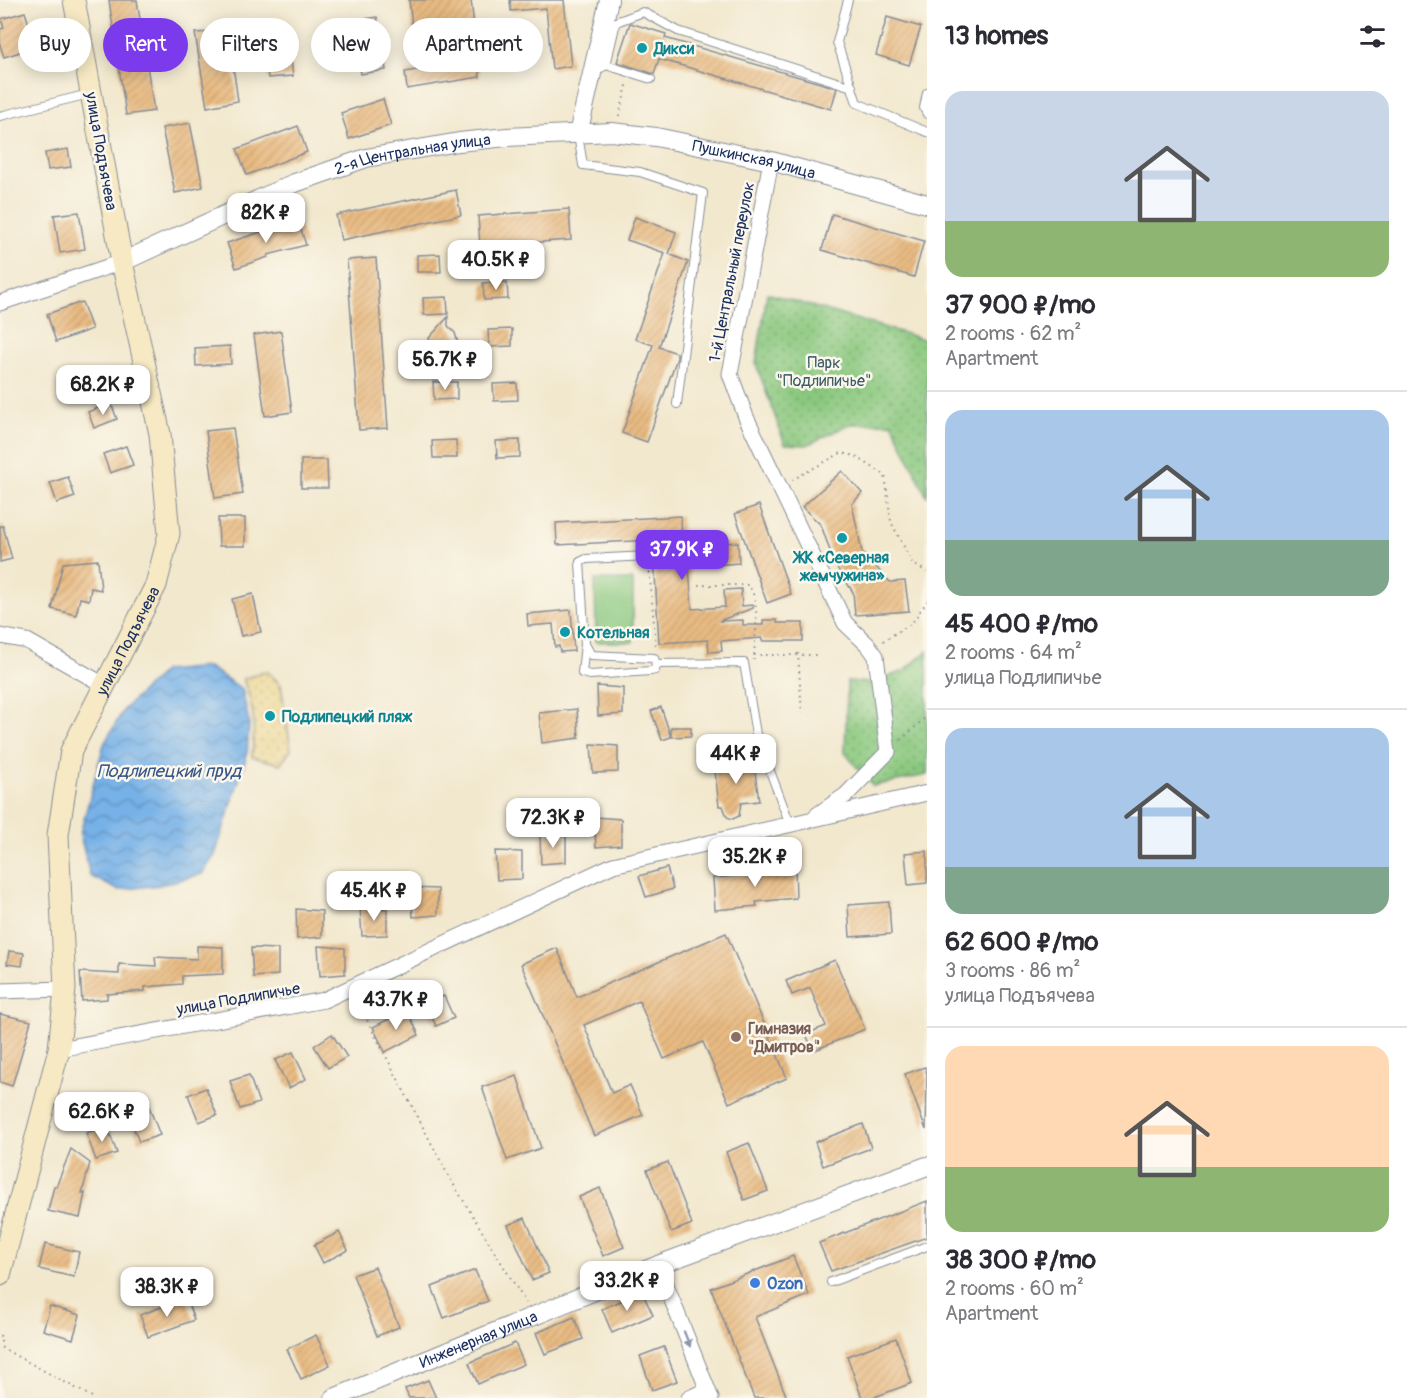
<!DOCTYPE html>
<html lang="en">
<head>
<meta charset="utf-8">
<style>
  body { margin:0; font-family:Pangolin,sans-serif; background:#f2f2f3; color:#2b2b33; height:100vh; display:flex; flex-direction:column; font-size:22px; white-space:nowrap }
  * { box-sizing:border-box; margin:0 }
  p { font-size:20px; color:#7c7c81 }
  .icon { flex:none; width:33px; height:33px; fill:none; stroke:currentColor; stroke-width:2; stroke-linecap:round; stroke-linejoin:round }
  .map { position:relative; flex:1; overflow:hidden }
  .drawer { display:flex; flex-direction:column; background:#fff; width:480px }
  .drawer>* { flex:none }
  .top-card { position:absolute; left:18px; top:18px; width:570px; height:54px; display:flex; gap:12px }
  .price { position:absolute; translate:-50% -51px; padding:0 14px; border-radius:12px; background:#fff; color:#222; font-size:20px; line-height:39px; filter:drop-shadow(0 2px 3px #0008) }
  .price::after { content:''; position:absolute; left:50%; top:36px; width:18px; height:14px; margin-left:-9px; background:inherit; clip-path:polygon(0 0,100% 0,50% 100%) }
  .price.active { background:#7c3aed; color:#fff }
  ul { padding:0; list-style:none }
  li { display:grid; align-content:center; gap:12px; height:318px; padding:0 18px }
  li+li { border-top:2px solid #e1e1e2 }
  li span { display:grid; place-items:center; height:186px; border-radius:18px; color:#555 }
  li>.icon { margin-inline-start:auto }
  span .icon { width:108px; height:108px; fill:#fffc; stroke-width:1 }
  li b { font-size:26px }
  h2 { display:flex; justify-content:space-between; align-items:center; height:72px; padding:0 18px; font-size:26px }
  .chip { padding:0 21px; border-radius:27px; background:#fff; box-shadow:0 3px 15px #0003; font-size:21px; line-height:54px }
  .chip.active { background:#7c3aed; color:#fff }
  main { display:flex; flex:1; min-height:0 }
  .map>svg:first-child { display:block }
  .grass { fill:url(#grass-dots); stroke:#527c6e; stroke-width:1.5 }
  .sand { fill:url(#sand-dots); stroke:#84847e; stroke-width:1.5 }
  .garden { fill:#8ac87e; stroke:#527c6e; stroke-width:1.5 }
  .water { fill:url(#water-waves); stroke:#4870a2; stroke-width:1.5 }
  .building { fill:url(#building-hatch) }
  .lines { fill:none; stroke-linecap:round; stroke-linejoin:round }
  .service-casing { stroke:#868c96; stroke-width:10 }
  .minor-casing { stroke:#868c96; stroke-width:17 }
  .tertiary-casing { stroke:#868c96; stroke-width:20 }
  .secondary-casing { stroke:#868c96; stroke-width:23 }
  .path { stroke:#868c96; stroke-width:2; stroke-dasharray:1.5 4.5; stroke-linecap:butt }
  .service { stroke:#fff; stroke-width:8 }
  .minor { stroke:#fff; stroke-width:15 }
  .tertiary { stroke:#fff; stroke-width:18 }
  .secondary { stroke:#f6e9c3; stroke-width:21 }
  .oneway { fill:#8d97ae }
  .culture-dot { fill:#0f9aa8; stroke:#fbf7ec; stroke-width:2 }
  .education-dot { fill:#8d6e63; stroke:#fbf7ec; stroke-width:2 }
  .shop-dot { fill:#3f7fe0; stroke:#fbf7ec; stroke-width:2 }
  .labels { text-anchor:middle; stroke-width:5; stroke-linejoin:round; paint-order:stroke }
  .culture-label { font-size:16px; font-weight:bold; fill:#0d838f; stroke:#fbf7ec; text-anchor:start }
  .street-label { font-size:16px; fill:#1b2f5e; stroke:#fbf7ec }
  .park-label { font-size:16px; fill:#3c5d68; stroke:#fbf7ec }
  .education-label { font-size:16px; font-weight:bold; fill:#785e54; stroke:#fbf7ec; text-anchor:start }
  .shop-label { font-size:16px; font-weight:bold; fill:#366cbe; stroke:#fbf7ec; text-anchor:start }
  .water-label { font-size:18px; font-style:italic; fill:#365687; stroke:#fbf7ec }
</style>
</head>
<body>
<main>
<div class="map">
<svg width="927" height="1398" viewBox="0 0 927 1398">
  <defs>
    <pattern id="grass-dots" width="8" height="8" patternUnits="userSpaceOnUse" patternTransform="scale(1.5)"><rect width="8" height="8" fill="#8ac87e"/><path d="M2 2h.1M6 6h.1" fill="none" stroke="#70a36a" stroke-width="1.8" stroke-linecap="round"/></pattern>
    <pattern id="sand-dots" width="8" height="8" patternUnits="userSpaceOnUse" patternTransform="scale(1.5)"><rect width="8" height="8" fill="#eeda9e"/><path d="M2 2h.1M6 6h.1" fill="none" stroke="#ccbb8a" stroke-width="1.8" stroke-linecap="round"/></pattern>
    <pattern id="water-waves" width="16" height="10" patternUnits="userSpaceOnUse" patternTransform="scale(1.5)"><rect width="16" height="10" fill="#76b1e7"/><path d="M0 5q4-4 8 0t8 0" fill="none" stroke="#6090be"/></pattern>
    <pattern id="building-hatch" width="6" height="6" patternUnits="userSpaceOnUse" patternTransform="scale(1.5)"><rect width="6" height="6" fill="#e9bb82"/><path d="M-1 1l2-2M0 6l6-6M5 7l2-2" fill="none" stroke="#c7a173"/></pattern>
  </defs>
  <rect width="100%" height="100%" fill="#fbf7ec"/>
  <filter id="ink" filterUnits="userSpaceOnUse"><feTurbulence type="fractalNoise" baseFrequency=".0167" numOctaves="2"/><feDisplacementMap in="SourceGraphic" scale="12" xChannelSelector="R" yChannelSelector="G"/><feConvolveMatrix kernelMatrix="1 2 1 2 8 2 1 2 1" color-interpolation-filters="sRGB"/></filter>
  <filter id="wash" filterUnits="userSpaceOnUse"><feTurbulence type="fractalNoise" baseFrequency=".008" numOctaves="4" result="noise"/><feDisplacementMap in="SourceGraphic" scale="24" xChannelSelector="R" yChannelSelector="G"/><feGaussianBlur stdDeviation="1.35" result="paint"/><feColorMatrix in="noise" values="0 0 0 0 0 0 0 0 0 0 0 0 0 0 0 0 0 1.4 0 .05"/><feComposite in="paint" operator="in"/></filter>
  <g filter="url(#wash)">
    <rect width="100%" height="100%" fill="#f2e8ce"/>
    <g class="grass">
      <polygon points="767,293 927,340 927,497 892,423 850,424 807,445 785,444 756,364"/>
      <polygon points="927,651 927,775 873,786 845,753 847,681 871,683 904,671"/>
    </g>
    <path class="sand" d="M 267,671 L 281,685 L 291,750 L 280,764 L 252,757 C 255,724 255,709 243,679 Z"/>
    <polygon class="garden" points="595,580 633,580 633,642 596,642"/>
    <polygon class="water" points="208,667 242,689 249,723 247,755 215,855 202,874 159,885 118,890 90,876 80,834 104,744 124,709 164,671"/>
    <g id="blocks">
      <g class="building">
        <polygon points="109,0 137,0 154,111 126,115"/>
        <polygon points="409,0 471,0 480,77 407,89 405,72 417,70"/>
        <polygon points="510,0 564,0 571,66 552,69 546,8 511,11"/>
        <polygon points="25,12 36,47 4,57 0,45 0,29 4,28 1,19"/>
        <polygon points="377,17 386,70 361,74 352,21"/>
        <polygon points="887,17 921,27 909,65 876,55"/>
        <polygon points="286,22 293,76 268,78 261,24"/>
        <polygon points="630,23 666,34 665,38 837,88 831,109 659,59 654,74 617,62"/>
        <polygon points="228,31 238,101 207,107 195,33"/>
        <polygon points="383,99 391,125 349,139 341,113"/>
        <polygon points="190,123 203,187 175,193 162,128"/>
        <polygon points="298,126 307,152 247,175 237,149"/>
        <polygon points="68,149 71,167 48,170 45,153"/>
        <polygon points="456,190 461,215 341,240 336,215"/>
        <polygon points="569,209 571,240 480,246 478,216"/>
        <polygon points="79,212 85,249 60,253 54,215"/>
        <polygon points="832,214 924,241 914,277 822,250"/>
        <polygon points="635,217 676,232 669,254 688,262 659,347 677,353 677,358 647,442 622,433 653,345 635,339 665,253 627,240"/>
        <polygon points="298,220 306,245 268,255 268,257 236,268 227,243"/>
        <polygon points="440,254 441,272 417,272 417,255"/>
        <polygon points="376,258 388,428 359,430 347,260"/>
        <polygon points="507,282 508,299 484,300 483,283"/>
        <polygon points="447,297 448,314 424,315 423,298"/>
        <polygon points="82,302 92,329 56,342 47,314"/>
        <polygon points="448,317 448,326 455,333 458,343 457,348 450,355 440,356 432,351 429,338"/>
        <polygon points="512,329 512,346 489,347 488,330"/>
        <polygon points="281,331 292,412 265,416 254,335"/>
        <polygon points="230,346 231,364 196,366 195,348"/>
        <polygon points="433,382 457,382 457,399 434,400"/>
        <polygon points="517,383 518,400 494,401 493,384"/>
        <polygon points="111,403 117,419 94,428 88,412"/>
        <polygon points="233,428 243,494 215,498 206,431"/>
        <polygon points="456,440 457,458 433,458 432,441"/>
        <polygon points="520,440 520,457 497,458 496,441"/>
        <polygon points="126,446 133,465 110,473 103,454"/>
        <polygon points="301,460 327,460 328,488 301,488"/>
        <polygon points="842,471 862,493 852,504 862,552 890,582 905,581 909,611 855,615 853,592 835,565 821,525 802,507"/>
        <polygon points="68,477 75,497 57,503 50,483"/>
        <polygon points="759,505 791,594 767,603 735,514"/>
        <polygon points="681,516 682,546 738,542 739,563 689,567 692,609 725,607 724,590 741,589 742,606 753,605 753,608 719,621 743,620 743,625 763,625 763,620 777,620 777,623 803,623 803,641 762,641 762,638 721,641 722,651 709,652 708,640 659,643 653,540 557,545 556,523"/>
        <polygon points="218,518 245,518 245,546 219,546"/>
        <polygon points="0,526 3,526 12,559 0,562"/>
        <polygon points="98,560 101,590 91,588 89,600 80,598 76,615 52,609 63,563"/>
        <polygon points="253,594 261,632 241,636 232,599"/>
        <polygon points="571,610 574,651 560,652 559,646 555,647 553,624 528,626 527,614"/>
        <polygon points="597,686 623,688 623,714 598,716"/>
        <polygon points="661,707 671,737 671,727 691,727 691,736 671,737 662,740 651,711"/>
        <polygon points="577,709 579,738 542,743 539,713"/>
        <polygon points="591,744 618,746 618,772 593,773"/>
        <polygon points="753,757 759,801 741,803 739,816 733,819 727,817 723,806 719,806 714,762"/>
        <polygon points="594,817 621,819 621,845 596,847"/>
        <polygon points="540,834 566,836 566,862 541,864"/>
        <polygon points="495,851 522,852 522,879 497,880"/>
        <polygon points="927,851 927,883 908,885 905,853"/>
        <polygon points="795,865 796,898 756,902 757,906 715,910 713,878 767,873 767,869"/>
        <polygon points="667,868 673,889 646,897 639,876"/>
        <polygon points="411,888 438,889 438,915 413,917"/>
        <polygon points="889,902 891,934 850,937 848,905"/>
        <polygon points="360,907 387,909 387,935 362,936"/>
        <polygon points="296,909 322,911 322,937 297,939"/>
        <polygon points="726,933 787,1078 729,1103 703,1042 664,1059 639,1001 584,1025 612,1093 630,1085 643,1115 594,1136 521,964 557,948 577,997"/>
        <polygon points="197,946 223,947 223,974 182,976 182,984 145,987 145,991 107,994 107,999 82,1001 80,972 119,974 119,964 156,966 155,957 197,959"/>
        <polygon points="318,946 345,948 345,974 320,976"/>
        <polygon points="251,948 278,949 278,975 253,977"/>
        <polygon points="9,951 24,953 22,966 7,964"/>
        <polygon points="835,960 865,1029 813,1051 806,1034 826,1026 810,988 792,995 786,981"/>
        <polygon points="444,996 454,1018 436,1026 426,1004"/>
        <polygon points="407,1010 419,1035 385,1052 373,1027"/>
        <polygon points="0,1014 31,1021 12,1086 0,1082"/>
        <polygon points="332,1034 347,1057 328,1068 314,1046"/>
        <polygon points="293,1052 306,1079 289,1088 275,1060"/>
        <polygon points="925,1067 927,1074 926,1130 905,1074"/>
        <polygon points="249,1075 259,1103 240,1109 230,1081"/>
        <polygon points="517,1076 541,1148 507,1160 482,1087"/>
        <polygon points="206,1088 217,1115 199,1122 188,1095"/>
        <polygon points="149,1107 160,1135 139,1142 129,1115"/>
        <polygon points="863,1124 871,1148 823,1166 815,1142"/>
        <polygon points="107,1126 117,1153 96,1160 86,1133"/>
        <polygon points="749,1143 768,1191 744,1200 726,1152"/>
        <polygon points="71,1149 90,1163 82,1193 85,1193 80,1218 48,1211 54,1186 56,1187"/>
        <polygon points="668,1162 692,1224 671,1232 647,1170"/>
        <polygon points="600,1188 624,1247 603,1256 579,1197"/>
        <polygon points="927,1201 927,1237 831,1271 819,1243"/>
        <polygon points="525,1218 549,1273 532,1280 508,1225"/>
        <polygon points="339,1232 348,1250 323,1263 314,1245"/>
        <polygon points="45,1244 79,1252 74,1277 39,1269"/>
        <polygon points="793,1256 809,1295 755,1317 787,1398 754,1398 711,1288"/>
        <polygon points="375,1267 399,1327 377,1336 353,1275"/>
        <polygon points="475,1270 488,1301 444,1318 432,1287"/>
        <polygon points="642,1292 653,1315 612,1333 602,1309"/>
        <polygon points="186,1298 194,1320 148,1337 140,1315"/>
        <polygon points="50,1306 80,1315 73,1339 43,1330"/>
        <polygon points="574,1317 583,1339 545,1354 536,1333"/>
        <polygon points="316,1335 330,1365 301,1379 287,1349"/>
        <polygon points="896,1338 912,1383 872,1398 862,1398 847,1356"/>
        <polygon points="515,1343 524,1364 478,1384 469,1363"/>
        <polygon points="664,1347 677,1381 652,1390 640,1356"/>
        <polygon points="428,1380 436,1398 409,1398 405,1389"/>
      </g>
    </g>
  </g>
  <g filter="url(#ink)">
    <use href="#blocks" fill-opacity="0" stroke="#868c96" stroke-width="1.5"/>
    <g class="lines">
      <defs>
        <g id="service">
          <polyline points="848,0 837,42 857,103 927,132"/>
          <polyline points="606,65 651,79"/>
          <polyline points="596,71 606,65 616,22 643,12 678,31 852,87"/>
          <polyline points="927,93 924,108 927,114"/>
          <polyline points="0,116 89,94"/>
          <polyline points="578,135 583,165 640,172 703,193 677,404"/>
          <polyline points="649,556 586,559 580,562 585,644 582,673 590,675 651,671 655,670 656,664"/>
          <polyline points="585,644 591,655 654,658 656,664 744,663 756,734 790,824"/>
          <polyline points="831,1282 927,1246"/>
        </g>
        <g id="minor">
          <polyline points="771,161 730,374 746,417 845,623 868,645 876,656 888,752 846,795 817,815"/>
          <polyline points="0,303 122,262"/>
          <polyline points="0,636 27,641 104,685"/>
          <polyline points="0,991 65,989"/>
          <polyline points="59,1049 324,1000 613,865 927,793"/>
          <polyline points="658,1265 711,1398"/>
          <polyline points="689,1398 707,1390"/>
        </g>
        <g id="tertiary">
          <polyline points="578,134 609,0"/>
          <path id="s1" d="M 122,262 L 292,184 L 366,158 L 459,142 L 507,137 L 612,132 L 656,137 L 771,161 L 927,204"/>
          <path id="s2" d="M 334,1398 L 658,1265 L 927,1166"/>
        </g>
        <g id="secondary">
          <path id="s3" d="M 0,1275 L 59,1049 L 65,989 L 58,835 L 71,751 L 156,585 L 169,534 L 160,434 L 122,262 L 74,0"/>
        </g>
      </defs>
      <use href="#service" class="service-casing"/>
      <use href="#minor" class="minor-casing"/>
      <use href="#tertiary" class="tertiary-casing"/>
      <use href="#secondary" class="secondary-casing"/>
      <g class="path">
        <polyline points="619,116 628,82"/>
        <polyline points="792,480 841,453 855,456 885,475 891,522 913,564 927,572"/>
        <polyline points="649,566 656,647"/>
        <path d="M 698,585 L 748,585 C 762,601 754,640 754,660"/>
        <polyline points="883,641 912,623 927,601"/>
        <polyline points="798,653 802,714"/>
        <polyline points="754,655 819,655"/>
        <polyline points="901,740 927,716"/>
        <polyline points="733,759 733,753 751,751"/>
        <polyline points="356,999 449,1177 526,1303"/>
        <polyline points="0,1335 2,1348 94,1398"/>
      </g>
      <use href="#service" class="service"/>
      <use href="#minor" class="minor"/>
      <use href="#tertiary" class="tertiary"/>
      <use href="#secondary" class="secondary"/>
    </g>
    <defs><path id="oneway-solid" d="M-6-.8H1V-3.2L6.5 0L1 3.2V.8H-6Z" transform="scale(1.5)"/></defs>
    <use class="oneway" href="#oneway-solid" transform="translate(687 1339) rotate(68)"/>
  </g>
  <g class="culture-dot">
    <circle cx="642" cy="48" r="6"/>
    <circle cx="842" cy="538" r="6"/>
    <circle cx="565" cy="632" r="6"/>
    <circle cx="270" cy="716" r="6"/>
  </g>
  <circle class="education-dot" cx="736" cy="1037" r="6"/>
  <circle class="shop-dot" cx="755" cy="1283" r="6"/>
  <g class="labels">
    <g class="culture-label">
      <text x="654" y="54">Дикси</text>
      <text x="842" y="563" text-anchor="middle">ЖК «Северная<tspan x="842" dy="18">жемчужина»</tspan></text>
      <text x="577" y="638">Котельная</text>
      <text x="282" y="722">Подлипецкий пляж</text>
    </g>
    <g class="street-label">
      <text transform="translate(102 151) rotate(80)" y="6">улица Подъячева</text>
      <text dy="6" stroke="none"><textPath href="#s1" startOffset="312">2-я Центральная улица</textPath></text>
      <text dy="6" stroke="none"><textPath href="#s1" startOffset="658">Пушкинская улица</textPath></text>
      <text transform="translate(731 272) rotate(-79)" y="6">1-й Центральный переулок</text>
      <text dy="6" stroke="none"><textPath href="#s3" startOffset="657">улица Подъячева</textPath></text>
      <text transform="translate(238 998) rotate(-10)" y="6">улица Подлипичье</text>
      <text dy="6" stroke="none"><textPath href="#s2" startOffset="156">Инженерная улица</textPath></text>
    </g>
    <g class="park-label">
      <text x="824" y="368">Парк<tspan x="824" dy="18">"Подлипичье"</tspan></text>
    </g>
    <g class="education-label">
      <text x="748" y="1034">Гимназия<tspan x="748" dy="18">"Дмитров"</tspan></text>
    </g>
    <g class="shop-label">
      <text x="767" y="1289">Ozon</text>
    </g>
    <g class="water-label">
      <text x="169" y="777">Подлипецкий пруд</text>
    </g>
  </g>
</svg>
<b class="price" style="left:266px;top:244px">82K ₽</b>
<b class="price" style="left:496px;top:291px">40.5K ₽</b>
<b class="price" style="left:445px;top:391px">56.7K ₽</b>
<b class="price" style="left:103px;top:416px">68.2K ₽</b>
<b class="price active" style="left:682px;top:581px">37.9K ₽</b>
<b class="price" style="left:736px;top:785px">44K ₽</b>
<b class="price" style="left:553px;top:849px">72.3K ₽</b>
<b class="price" style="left:755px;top:888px">35.2K ₽</b>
<b class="price" style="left:374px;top:922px">45.4K ₽</b>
<b class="price" style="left:396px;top:1031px">43.7K ₽</b>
<b class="price" style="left:102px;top:1143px">62.6K ₽</b>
<b class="price" style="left:627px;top:1312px">33.2K ₽</b>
<b class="price" style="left:167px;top:1318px">38.3K ₽</b>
<div class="top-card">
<a class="chip">Buy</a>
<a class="chip active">Rent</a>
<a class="chip">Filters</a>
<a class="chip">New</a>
<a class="chip">Apartment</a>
</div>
</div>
<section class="drawer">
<h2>13 homes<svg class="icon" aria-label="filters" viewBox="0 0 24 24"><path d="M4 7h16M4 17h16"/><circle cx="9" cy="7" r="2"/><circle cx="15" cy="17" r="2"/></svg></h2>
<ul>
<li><span style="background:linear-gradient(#c9d6e8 70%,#8fb573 0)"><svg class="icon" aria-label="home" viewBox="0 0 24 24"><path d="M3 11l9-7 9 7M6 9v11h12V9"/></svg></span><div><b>37 900 ₽/mo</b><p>2 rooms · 62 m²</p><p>Apartment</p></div></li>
<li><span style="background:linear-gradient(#a9c7e8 70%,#7fa58c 0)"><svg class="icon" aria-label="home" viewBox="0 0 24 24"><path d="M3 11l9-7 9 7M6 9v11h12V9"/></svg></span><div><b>45 400 ₽/mo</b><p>2 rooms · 64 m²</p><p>улица Подлипичье</p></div></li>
<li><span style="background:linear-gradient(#a9c7e8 75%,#7fa58c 0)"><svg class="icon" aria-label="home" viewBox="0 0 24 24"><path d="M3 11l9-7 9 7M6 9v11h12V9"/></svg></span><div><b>62 600 ₽/mo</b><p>3 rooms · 86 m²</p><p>улица Подъячева</p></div></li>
<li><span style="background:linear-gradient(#ffd9b3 65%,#8fb573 0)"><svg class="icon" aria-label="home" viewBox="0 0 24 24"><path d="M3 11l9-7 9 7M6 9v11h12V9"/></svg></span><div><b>38 300 ₽/mo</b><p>2 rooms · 60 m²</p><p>Apartment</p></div></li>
</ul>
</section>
</main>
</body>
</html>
